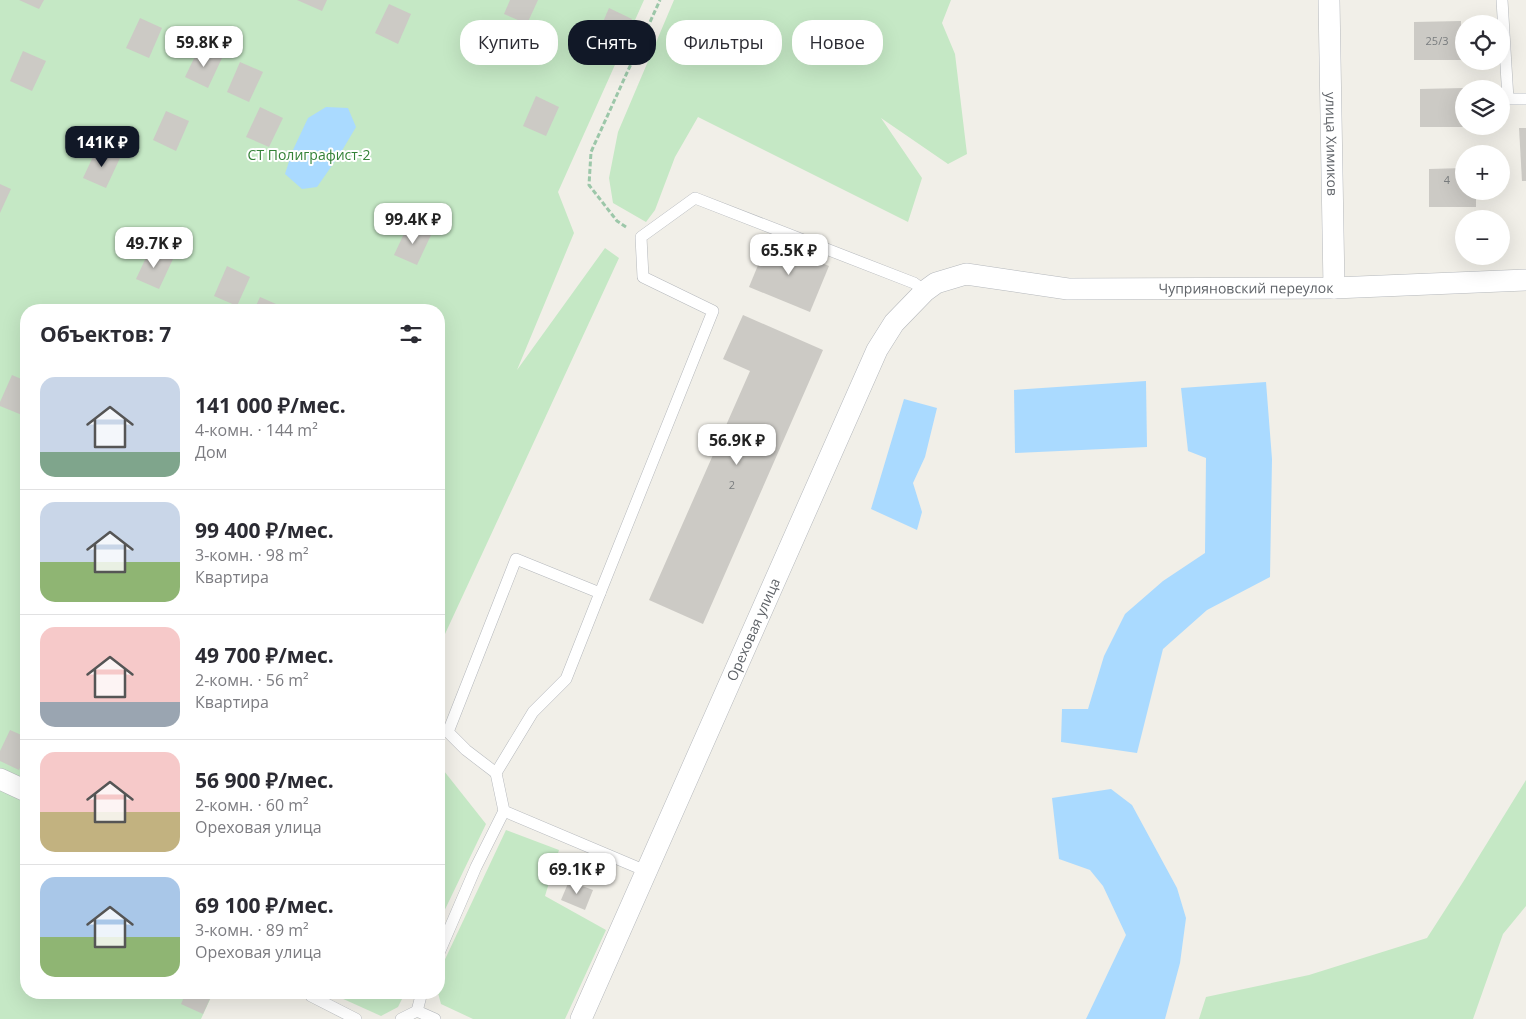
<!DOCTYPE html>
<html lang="ru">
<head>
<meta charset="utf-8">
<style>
  body { margin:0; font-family:"Open Sans",sans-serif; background:#f2f2f3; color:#2b2b33; height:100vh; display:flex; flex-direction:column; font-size:19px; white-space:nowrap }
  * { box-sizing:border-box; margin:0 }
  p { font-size:16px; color:#7c7c81 }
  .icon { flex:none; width:28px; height:28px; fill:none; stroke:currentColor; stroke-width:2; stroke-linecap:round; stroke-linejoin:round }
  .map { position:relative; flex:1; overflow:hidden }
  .sheet { position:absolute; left:20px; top:304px; width:425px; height:695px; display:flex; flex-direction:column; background:#fff; border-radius:20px; box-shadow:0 5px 20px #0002 }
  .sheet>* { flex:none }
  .banner { position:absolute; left:460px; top:20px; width:475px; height:45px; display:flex; gap:10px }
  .tools { position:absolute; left:1455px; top:15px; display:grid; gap:10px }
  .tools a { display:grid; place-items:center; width:55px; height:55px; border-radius:50%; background:#fff; box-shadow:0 5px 20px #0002; font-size:25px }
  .price { position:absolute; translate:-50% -42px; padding:0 11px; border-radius:10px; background:#fff; color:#222; font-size:16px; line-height:32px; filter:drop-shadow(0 1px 2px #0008) }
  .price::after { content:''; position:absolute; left:50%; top:30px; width:15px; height:11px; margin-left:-8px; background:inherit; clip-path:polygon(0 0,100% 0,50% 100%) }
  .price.on { background:#111827; color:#fff }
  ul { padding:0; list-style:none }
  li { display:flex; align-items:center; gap:15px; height:125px; padding:0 20px }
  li+li { border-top:1px solid #e1e1e2 }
  li span { display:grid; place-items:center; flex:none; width:140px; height:100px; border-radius:15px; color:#555 }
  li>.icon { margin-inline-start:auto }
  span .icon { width:60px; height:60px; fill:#fffc; stroke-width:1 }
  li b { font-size:21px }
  h2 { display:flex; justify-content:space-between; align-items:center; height:60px; padding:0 20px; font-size:21px }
  .tag { padding:0 18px; border-radius:20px; background:#fff; box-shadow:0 5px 20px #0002; font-size:18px; line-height:45px }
  .tag.on { background:#111827; color:#fff }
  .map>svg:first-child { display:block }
  .green { fill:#c5e8c5 }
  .water { fill:#aadaff }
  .building { fill:#cccac5 }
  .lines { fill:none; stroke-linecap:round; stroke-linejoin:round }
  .lane-casing { stroke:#b5b8bc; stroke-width:12 }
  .street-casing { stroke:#b5b8bc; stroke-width:22 }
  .path { stroke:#9cc7a9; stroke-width:3; stroke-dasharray:5 2.5; stroke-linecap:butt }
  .lane { stroke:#fff; stroke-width:11 }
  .street { stroke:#fff; stroke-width:21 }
  .labels { text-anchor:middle; stroke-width:4; stroke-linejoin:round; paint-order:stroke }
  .number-label { font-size:11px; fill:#7a7d7f }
  .street-label { font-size:14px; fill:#5f6368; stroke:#fff }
  .park-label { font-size:14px; fill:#348238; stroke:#fff }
</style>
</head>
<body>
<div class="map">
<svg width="1526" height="1019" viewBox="0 0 1526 1019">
  <rect width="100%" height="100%" fill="#f1efe8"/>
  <g class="green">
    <polygon points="0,0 644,0 558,192 574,233 517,370 605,248 619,258 439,647 439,465 444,460 441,453 439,457 439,310 26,310 26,992 213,993 201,1019 0,1019"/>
    <polygon points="674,0 951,0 942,23 955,54 967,154 948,164 881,118 922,178 908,222 698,117 675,157 655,210 646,222 613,203 609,178 618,132"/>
    <polygon points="439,756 444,771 486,824 439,922"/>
    <polygon points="1526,780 1526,906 1503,934 1473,1019 1199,1019 1206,997 1309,975 1427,938 1463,882"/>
    <polygon points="506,830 559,850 545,896 606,930 565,1019 473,1019 441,1004 438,993 439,972"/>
    <polygon points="330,993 405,992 405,993 398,1007 381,1016"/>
  </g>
  <g class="water">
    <polygon points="326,107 348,108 356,127 340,154 317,187 302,189 285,174 292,152 308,118"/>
    <polygon points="1146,381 1147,447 1015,453 1014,390"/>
    <polygon points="1266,382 1272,459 1270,577 1207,610 1163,649 1137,753 1061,742 1062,709 1088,709 1104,656 1125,614 1163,581 1205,553 1206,458 1188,451 1181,388"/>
    <polygon points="904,399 937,408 925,457 913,483 922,512 917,530 871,509"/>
    <polygon points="1111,789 1132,805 1177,888 1186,918 1180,963 1165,1019 1086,1019 1126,935 1103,886 1090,870 1059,859 1052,798"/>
  </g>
  <g class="building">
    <polygon points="19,0 44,0 39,9"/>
    <polygon points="297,0 327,0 322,11"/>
    <polygon points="510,0 538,0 527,24 504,14"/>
    <polygon points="389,4 411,14 398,44 375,33"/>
    <polygon points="609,8 632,19 619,48 596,38"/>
    <polygon points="140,18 162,28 149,58 126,48"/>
    <polygon points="1461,21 1461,60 1414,60 1414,22"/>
    <polygon points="199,48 222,58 208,88 185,77"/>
    <polygon points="23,51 46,61 32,91 10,81"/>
    <polygon points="240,62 263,72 249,102 227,92"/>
    <polygon points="1464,88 1464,127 1420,127 1420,89"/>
    <polygon points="536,96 559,107 546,136 523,126"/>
    <polygon points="260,107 283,118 269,147 246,137"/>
    <polygon points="166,111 189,121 176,151 153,140"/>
    <polygon points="1519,128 1526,128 1526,181 1522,181"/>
    <polygon points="97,148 120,158 106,188 83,178"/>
    <polygon points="1464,168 1464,191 1476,191 1476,207 1429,207 1429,169"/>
    <polygon points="0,184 11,189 0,213"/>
    <polygon points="408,225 431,235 417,265 394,255"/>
    <polygon points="768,241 829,266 810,312 749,287"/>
    <polygon points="150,249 173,259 159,289 136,279"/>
    <polygon points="227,266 250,277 237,306 214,296"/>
    <polygon points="260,297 283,307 281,310 254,310"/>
    <polygon points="743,315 823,350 703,624 649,600 750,371 723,359"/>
    <polygon points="12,375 26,381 26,405 22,415 0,406 0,402"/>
    <polygon points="10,730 26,737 26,754 19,770 0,761 0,751"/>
    <polygon points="569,881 593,890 585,910 561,900"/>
    <polygon points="186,992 213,992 203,1014 181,1004"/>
  </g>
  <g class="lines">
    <defs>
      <g id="lane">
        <polyline points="1502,0 1508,99 1526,99"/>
        <polyline points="496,773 466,750 448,732 516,559 600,593 713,311 643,277 641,237 695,198 914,283 925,291"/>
        <polyline points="504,811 496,773 533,712 566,679 600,593"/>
        <polyline points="439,953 476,867 504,811 646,871"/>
        <polyline points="309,992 311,996 356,1019"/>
        <polyline points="417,1011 422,992"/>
        <polyline points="401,1019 417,1011 435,1019"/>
      </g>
      <g id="street">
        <path id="s1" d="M 1329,0 L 1334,288"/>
        <polyline points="0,779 26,791"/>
        <path id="s2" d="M 581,1019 L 877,350 L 894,323 L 925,291 L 936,283 L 966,274 L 1068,289 L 1334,288 L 1526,280"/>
      </g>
    </defs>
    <use href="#lane" class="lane-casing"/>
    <use href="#street" class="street-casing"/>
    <polyline class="path" points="626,227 617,221 589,185 591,152 660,0"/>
    <use href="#lane" class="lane"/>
    <use href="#street" class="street"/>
  </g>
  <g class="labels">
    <g class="number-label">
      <text x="1437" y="45">25/3</text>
      <text x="1447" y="184">4</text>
      <text x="732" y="489">2</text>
    </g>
    <g class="street-label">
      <text dy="5" stroke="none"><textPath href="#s1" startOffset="144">улица Химиков</textPath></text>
      <text dy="5" stroke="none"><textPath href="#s2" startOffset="1134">Чуприяновский переулок</textPath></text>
      <text dy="5" stroke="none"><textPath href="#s2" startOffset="426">Ореховая улица</textPath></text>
    </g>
    <g class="park-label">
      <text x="309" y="160">СТ Полиграфист-2</text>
    </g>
  </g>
</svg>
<div class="tools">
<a><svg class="icon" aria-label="locate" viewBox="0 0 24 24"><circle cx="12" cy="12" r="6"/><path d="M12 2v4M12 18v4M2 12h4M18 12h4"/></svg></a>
<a><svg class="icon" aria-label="layers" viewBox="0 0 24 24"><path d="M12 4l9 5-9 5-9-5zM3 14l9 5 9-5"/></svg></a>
<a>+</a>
<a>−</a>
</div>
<b class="price" style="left:204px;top:68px">59.8K ₽</b>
<b class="price on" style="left:102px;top:168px">141K ₽</b>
<b class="price" style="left:413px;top:245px">99.4K ₽</b>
<b class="price" style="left:154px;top:269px">49.7K ₽</b>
<b class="price" style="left:789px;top:276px">65.5K ₽</b>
<b class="price" style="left:737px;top:466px">56.9K ₽</b>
<b class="price" style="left:577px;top:895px">69.1K ₽</b>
<div class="banner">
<a class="tag">Купить</a>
<a class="tag on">Снять</a>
<a class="tag">Фильтры</a>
<a class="tag">Новое</a>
</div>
<section class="sheet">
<h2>Объектов: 7<svg class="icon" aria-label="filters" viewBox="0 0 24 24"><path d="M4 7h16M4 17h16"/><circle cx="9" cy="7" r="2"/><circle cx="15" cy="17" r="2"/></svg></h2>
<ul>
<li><span style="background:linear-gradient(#c9d6e8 75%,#7fa58c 0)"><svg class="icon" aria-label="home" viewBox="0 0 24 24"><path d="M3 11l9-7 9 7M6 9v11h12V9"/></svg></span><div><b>141 000 ₽/мес.</b><p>4-комн. · 144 m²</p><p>Дом</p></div></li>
<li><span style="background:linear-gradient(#c9d6e8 60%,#8fb573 0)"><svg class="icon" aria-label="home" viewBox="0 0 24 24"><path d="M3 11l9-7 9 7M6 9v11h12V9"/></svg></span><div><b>99 400 ₽/мес.</b><p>3-комн. · 98 m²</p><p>Квартира</p></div></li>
<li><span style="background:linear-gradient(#f6c9c9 75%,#9aa5b1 0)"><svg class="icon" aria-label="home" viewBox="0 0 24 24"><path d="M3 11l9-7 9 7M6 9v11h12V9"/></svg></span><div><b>49 700 ₽/мес.</b><p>2-комн. · 56 m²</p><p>Квартира</p></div></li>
<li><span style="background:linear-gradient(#f6c9c9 60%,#c2b280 0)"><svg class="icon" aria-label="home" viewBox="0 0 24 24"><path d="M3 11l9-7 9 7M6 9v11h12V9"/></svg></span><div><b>56 900 ₽/мес.</b><p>2-комн. · 60 m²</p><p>Ореховая улица</p></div></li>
<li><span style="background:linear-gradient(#a9c7e8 60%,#8fb573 0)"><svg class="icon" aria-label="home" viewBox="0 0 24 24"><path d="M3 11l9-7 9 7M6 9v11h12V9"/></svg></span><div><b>69 100 ₽/мес.</b><p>3-комн. · 89 m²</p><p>Ореховая улица</p></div></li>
</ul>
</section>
</div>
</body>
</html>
